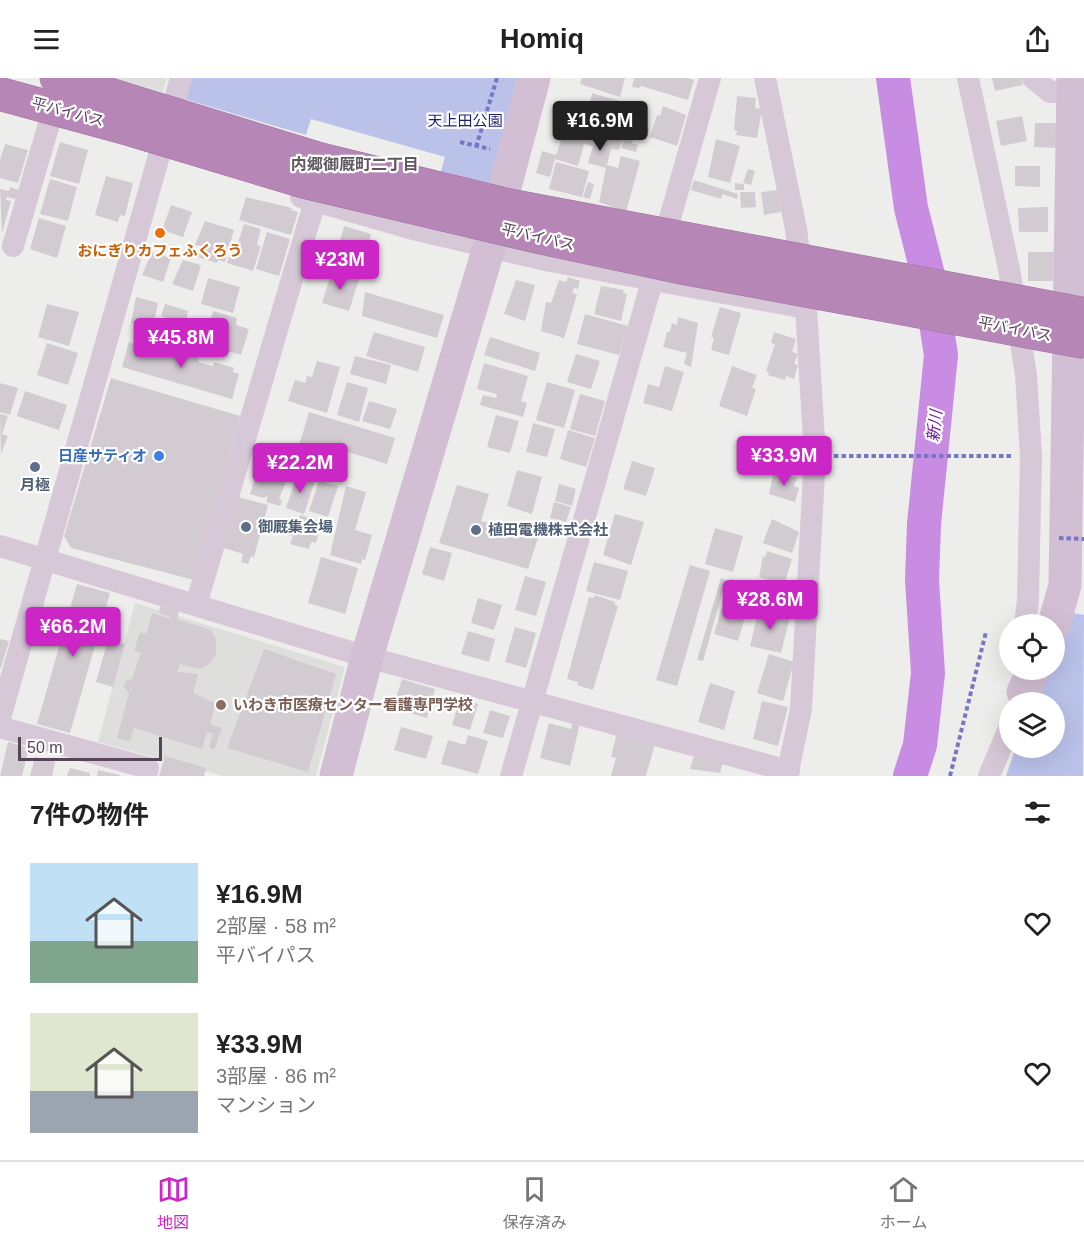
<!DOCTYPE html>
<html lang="ja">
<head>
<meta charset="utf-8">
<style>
  body { margin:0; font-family:Arial,"Noto Sans JP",sans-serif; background:#f6f6f6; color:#222; height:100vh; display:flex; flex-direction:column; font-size:22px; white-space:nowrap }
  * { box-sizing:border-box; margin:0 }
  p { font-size:20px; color:#767676 }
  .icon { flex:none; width:33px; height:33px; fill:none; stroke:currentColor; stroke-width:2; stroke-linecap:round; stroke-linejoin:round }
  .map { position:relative; height:698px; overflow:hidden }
  .panel { display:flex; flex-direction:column; background:#fff; flex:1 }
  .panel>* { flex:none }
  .tools { position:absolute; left:999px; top:536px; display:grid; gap:12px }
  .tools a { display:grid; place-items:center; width:66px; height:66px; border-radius:50%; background:#fff; box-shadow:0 6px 24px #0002; font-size:30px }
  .scale { position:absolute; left:18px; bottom:15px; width:144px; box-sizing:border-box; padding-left:6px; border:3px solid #564557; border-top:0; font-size:16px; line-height:21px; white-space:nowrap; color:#564557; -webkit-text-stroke:4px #fff; paint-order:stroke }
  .price { position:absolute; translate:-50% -51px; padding:0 14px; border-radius:6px; background:#cd26c6; color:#fff; font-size:20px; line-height:39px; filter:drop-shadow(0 2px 3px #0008) }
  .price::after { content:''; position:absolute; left:50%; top:36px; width:18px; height:14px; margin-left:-9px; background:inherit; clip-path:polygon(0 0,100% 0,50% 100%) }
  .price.active { background:#222; color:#fff }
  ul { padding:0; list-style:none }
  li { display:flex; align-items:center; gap:18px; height:150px; padding:0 30px }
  li span { display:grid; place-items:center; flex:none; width:168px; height:120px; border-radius:0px; color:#555 }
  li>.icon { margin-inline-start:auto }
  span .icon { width:72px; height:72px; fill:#fffc; stroke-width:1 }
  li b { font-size:26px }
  h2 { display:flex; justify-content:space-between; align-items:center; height:72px; padding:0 30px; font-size:26px }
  header { display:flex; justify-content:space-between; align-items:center; height:78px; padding:0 30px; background:#fff; font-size:27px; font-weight:700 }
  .tabs { display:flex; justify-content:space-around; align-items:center; height:84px; border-top:2px solid #e0e0e0; background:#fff; font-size:16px; color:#767676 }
  .tabs a { display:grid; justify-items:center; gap:3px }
  .tabs .active { color:#cd26c6 }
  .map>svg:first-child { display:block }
  .education { fill:#dedfdc }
  .green { fill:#bbc2ea }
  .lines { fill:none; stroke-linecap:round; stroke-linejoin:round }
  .river { stroke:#c88ce3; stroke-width:34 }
  .building { fill:#d2cbd1 }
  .path { stroke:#7778c4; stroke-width:4; stroke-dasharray:4.5 3; stroke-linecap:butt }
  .street { stroke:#d7c8d8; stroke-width:22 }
  .secondary { stroke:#d3bfd3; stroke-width:33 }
  .highway-bridge-casing { stroke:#a271a3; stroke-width:34; stroke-linecap:butt }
  .path-bridge { stroke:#7778c4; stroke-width:4; stroke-dasharray:4.5 3; stroke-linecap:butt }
  .highway-bridge { stroke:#b686b7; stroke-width:33 }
  .food-dot { fill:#e8710a; stroke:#fff; stroke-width:2 }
  .shop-dot { fill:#3f7fe0; stroke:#fff; stroke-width:2 }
  .service-dot { fill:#5c6f8a; stroke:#fff; stroke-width:2 }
  .education-dot { fill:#8d6e63; stroke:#fff; stroke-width:2 }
  .labels { text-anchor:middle; stroke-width:4.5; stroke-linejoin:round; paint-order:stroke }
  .street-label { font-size:15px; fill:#564557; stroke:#fff }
  .park-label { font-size:15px; fill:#1d1f71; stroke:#fff }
  .food-label { font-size:15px; font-weight:bold; fill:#c56008; stroke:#fff }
  .shop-label { font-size:15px; font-weight:bold; fill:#366cbe; stroke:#fff; text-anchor:end }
  .service-label { font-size:15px; font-weight:bold; fill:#4e5e75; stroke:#fff; text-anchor:start }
  .education-label { font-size:15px; font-weight:bold; fill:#785e54; stroke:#fff; text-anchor:start }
  .neighbourhood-label { font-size:16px; font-weight:bold; fill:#5f595f; stroke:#fff }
  .water-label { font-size:16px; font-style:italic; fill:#6f1798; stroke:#fff }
</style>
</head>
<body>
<header><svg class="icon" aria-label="menu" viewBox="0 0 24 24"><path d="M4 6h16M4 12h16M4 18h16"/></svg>Homiq<svg class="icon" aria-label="share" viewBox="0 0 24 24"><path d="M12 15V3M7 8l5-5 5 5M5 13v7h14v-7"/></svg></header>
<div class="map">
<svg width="1084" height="698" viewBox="0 0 1084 698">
  <rect width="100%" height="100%" fill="#edeeeb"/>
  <g class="education">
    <polygon points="112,0 167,0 163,14"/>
    <polygon points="135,525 345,589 316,698 223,698 98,664"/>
  </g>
  <g class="green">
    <polygon points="190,0 521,0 492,108 440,96 445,79 311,41 306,57 184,21"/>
    <polygon points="1074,535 1084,537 1083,698 1006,698 1016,669 1054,669 1054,624 1033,624 1048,591 1054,591 1055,577"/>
  </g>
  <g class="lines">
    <polyline class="river" points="893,0 911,130 929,201 941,277 924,446 922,502 928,595 920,667 910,698"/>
  </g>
  <g class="building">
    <polygon points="582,0 625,0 620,19 580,6"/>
    <polygon points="634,0 687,0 694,2 688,22 641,8 639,10 632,9"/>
    <polygon points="992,0 1021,0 1023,7 995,13"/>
    <polygon points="592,15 627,25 617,54 620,52 634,56 632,65 638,67 636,74 621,70 623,64 625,64 615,60 622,63 619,72 611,71 607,87 618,90 621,78 640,83 626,134 599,124 606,90 588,85 593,68 584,66 578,88 555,81 550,99 536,95 542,73 556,77 566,49 582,54 583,51 612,59 613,53 588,46 593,25 590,24"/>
    <polygon points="737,18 756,20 755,30 762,31 757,60 736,57 737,53 734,52"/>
    <polygon points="663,28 686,37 677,68 650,59 657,37 660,38"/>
    <polygon points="1022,38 1027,63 1001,68 996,43"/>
    <polygon points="1035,45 1059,45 1058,70 1034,69"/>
    <polygon points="641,47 649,50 646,59 637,56"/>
    <polygon points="716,61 740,68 730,105 708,99"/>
    <polygon points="60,64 88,72 79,106 50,98"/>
    <polygon points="5,66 28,72 18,105 0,100 0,82"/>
    <polygon points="556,84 589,93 582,119 549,111"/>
    <polygon points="1015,88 1040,88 1040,109 1015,108"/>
    <polygon points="748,91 755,93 751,107 743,105"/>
    <polygon points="106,98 133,105 125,138 120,137 118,144 95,137"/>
    <polygon points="50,101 77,109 68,143 40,136"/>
    <polygon points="694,102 738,116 737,121 722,116 721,121 691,112"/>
    <polygon points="588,104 594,106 590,121 583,119"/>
    <polygon points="735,105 744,106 744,112 735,112"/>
    <polygon points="10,109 19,112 16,121 7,119 6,122 11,123 2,155 0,111 9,113"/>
    <polygon points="778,112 781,134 764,137 761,114"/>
    <polygon points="740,114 755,114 756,129 741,130"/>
    <polygon points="246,119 292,130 291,132 298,134 291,157 239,142"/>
    <polygon points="171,127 192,134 183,159 162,152"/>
    <polygon points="1048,129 1048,154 1019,154 1018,130"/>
    <polygon points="39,140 66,148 57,180 30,171"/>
    <polygon points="205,143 234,152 225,184 218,182 217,185 198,179 201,168 195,167"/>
    <polygon points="244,146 261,151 257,167 261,168 253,193 227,185 231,173 235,175"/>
    <polygon points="344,148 371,156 363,190 335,182"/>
    <polygon points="267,154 290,161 279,198 256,191"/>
    <polygon points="152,174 171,180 163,204 142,197"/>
    <polygon points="1028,174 1054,174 1053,203 1028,203"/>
    <polygon points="183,182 201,187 193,213 172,206"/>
    <polygon points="332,193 359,201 349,233 322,225"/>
    <polygon points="568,199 580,203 578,211 574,210 572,215 577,216 564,260 541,253 546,224 551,225 559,202 566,204"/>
    <polygon points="208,200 240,209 233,235 201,226"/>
    <polygon points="516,202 535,207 525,243 504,236"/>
    <polygon points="601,208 624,212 623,215 627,216 621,243 594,236"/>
    <polygon points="365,214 444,237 437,260 362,238"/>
    <polygon points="136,219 158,225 154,244 150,251 131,245"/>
    <polygon points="47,226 79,234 69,268 38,259"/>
    <polygon points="165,226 188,233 186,244 180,259 162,253 166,240 161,238"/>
    <polygon points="720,229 741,235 729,277 711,272 714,260 711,259"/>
    <polygon points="213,233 237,240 236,247 249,251 241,277 211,268 213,261 205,259"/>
    <polygon points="585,236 628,248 619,277 577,266"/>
    <polygon points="678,239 698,245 691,289 684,286 687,275 663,269 667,254 670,254 672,245 677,247"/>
    <polygon points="374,254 425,269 418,294 366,278"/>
    <polygon points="774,254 796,261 792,274 798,276 794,286 798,287 794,301 786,298 785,302 768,297 769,294 766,293 775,266 771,265"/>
    <polygon points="490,259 540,275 535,293 484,277"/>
    <polygon points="136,261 163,269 162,274 181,279 183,275 199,280 198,284 213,288 214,284 234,290 233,294 239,296 232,321 122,289 129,264 134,266"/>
    <polygon points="47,265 78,275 68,307 37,297"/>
    <polygon points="576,276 600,283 591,311 567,304"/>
    <polygon points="355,278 391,287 386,306 350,296"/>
    <polygon points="317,283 340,289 327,335 288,323 295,302 305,305 307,298 312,299"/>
    <polygon points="484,285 528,298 521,323 527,325 523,339 480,327 483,317 496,320 497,316 477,311"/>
    <polygon points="665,288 684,294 672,333 643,325 648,306 659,309"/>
    <polygon points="732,288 757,297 752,310 756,311 747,338 719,328"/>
    <polygon points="111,300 240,338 194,502 71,470 64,458"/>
    <polygon points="347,304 368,310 359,344 337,337"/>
    <polygon points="547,304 575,312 564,350 536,342"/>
    <polygon points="0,305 18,310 10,337 0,334"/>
    <polygon points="25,313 67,327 59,352 17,338"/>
    <polygon points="580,316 605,323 595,358 570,351"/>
    <polygon points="369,323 397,331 390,351 362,343"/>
    <polygon points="309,334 395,360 387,386 329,368 326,376 299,368"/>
    <polygon points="0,336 8,338 2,356 8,358 1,376"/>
    <polygon points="496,337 519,343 510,375 487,369"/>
    <polygon points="533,345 555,351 547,379 526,374"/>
    <polygon points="568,352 595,360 586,389 560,381"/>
    <polygon points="262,377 285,384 287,378 294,380 285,397 288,398 279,421 282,422 280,428 266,424 268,417 264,420 250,416"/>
    <polygon points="632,383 655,390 646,418 623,411"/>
    <polygon points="517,392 542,399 532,436 507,428"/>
    <polygon points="774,393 797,400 794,408 799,410 795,424 769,416"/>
    <polygon points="297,397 315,403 304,436 286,430"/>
    <polygon points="319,403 338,408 328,439 309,433"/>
    <polygon points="559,406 576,411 572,428 555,423"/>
    <polygon points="457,407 489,416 481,443 538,460 528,491 439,465"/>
    <polygon points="346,408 366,414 355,452 372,457 365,482 362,481 361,486 330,477"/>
    <polygon points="238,419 268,427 254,479 251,478 248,486 241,484 243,476 224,470"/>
    <polygon points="554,424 571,429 566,444 550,440"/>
    <polygon points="615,436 644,444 631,487 603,477"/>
    <polygon points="300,437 322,444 316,465 311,464 309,471 290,466 293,458 289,457 294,443 298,444"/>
    <polygon points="772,441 799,454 792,475 763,465"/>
    <polygon points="715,450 743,458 733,494 705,486"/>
    <polygon points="430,469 452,475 444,503 422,496"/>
    <polygon points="767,473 792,481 784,507 759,499 763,478 765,479"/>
    <polygon points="321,479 358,490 345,536 308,525"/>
    <polygon points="594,484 628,493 620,522 586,513"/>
    <polygon points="690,487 710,493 677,608 656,602"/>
    <polygon points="525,498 546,504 536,538 515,532"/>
    <polygon points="721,500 726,502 703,583 697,582"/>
    <polygon points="730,501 743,504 740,513 735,511 733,517 750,522 738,563 714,556"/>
    <polygon points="77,506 110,515 70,655 37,646"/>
    <polygon points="595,517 615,524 615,527 618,528 593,612 577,607 578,604 567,601 589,519 594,520"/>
    <polygon points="478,520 502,527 494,552 471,545"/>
    <polygon points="160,528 179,533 177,541 211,552 216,561 216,576 208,587 198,591 180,586 177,594 198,596 193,615 216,625 210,646 222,650 214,672 209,669 213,656 207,654 202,671 134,650 130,663 117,660 129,615 123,608 127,602 132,601 141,575 134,573 140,554 146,556 152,535 171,541 171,539 159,535"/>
    <polygon points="759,531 790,539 781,575 750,568"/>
    <polygon points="515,549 536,555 526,590 505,584"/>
    <polygon points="468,553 495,561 489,584 461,576"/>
    <polygon points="0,561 9,563 1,590 0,590"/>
    <polygon points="108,562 125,566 113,609 96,604"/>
    <polygon points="264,571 336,596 308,694 227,670"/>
    <polygon points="769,576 794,584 783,623 757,615"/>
    <polygon points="402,601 435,611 427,640 393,630"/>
    <polygon points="710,605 735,613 724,652 698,644"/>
    <polygon points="460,620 478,626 470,652 452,647"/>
    <polygon points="762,623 788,629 778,668 753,661"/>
    <polygon points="490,632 510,638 503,660 483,655"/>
    <polygon points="573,643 580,645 570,688 540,680 549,645 571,651"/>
    <polygon points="401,649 433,658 426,681 394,672"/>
    <polygon points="618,651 656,662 646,698 611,698 616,680 611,679"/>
    <polygon points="468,657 488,663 478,696 441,686 448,662 465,667"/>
    <polygon points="8,664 29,670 22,698 0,698"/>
    <polygon points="695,675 723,683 720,695 690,691"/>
    <polygon points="165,678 206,690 204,698 159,698"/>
    <polygon points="35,679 55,684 52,698 30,698"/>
    <polygon points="70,690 90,695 90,698 67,698"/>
    <polygon points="98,692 120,697 120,698 97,698"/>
  </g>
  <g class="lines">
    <g class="path">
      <polyline points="460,64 490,71"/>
      <polyline points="476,69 497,0"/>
      <polyline points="834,378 1013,378"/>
      <polyline points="950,698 986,554"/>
    </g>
    <g class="street">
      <polyline points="765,0 796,151 806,230 815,378 801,631 787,698"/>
      <polyline points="968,0 1009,191 1026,297 1031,378 1028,522 1025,546"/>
      <polyline points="1033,0 1050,14 1072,14"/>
      <polyline points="301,119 413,151 545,182 806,230"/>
      <polyline points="13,168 49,46"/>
      <polyline points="0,468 367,579 789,693"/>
      <polyline points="196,527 315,123"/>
      <polyline points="0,640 181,0"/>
      <polyline points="0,649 148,690 146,698"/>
      <polyline points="511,698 710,0"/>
      <polyline points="989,698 1010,648"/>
    </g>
    <g class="secondary">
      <polyline points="1054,546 1065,507 1073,0"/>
      <polyline points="1023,614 1034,591"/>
      <polyline points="336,698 367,579 489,169 534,0"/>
    </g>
    <defs>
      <g id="highway-bridge">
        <polyline points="56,0 319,81 507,127 1084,236"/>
        <polyline points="0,16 122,49 305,104 534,158 684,190 1084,264"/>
      </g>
    </defs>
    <use href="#highway-bridge" class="highway-bridge-casing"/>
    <polyline class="path-bridge" points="1059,460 1084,461"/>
    <use href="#highway-bridge" class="highway-bridge"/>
  </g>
  <circle class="food-dot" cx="160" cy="155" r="6"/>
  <circle class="shop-dot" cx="159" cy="378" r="6"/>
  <g class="service-dot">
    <circle cx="35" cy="389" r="6"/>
    <circle cx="246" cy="449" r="6"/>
    <circle cx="476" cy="452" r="6"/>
  </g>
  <circle class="education-dot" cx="221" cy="627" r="6"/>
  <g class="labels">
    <g class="street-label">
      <text transform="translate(68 34) rotate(15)" y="5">平バイパス</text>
      <text transform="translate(538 159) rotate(13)" y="5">平バイパス</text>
      <text transform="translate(1015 251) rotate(11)" y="5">平バイパス</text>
    </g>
    <g class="park-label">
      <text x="465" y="48">天上田公園</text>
    </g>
    <g class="food-label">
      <text x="160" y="178">おにぎりカフェふくろう</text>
    </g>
    <g class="shop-label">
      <text x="147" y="383">日産サティオ</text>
    </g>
    <g class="service-label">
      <text x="35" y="412" text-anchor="middle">月極</text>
      <text x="258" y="454">御厩集会場</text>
      <text x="488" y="457">植田電機株式会社</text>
    </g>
    <g class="education-label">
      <text x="233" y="632">いわき市医療センター看護専門学校</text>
    </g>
    <g class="neighbourhood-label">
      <text x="355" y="92">内郷御厩町二丁目</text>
    </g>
    <g class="water-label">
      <text transform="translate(934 348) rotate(-84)" y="6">新川</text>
    </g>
  </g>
</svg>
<div class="tools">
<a><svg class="icon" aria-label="locate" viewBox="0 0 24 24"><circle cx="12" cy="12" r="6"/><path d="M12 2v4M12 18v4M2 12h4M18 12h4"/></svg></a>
<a><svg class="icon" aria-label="layers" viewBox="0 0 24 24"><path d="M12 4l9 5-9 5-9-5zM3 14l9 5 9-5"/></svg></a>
</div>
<div class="scale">50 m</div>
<b class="price active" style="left:600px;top:74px">¥16.9M</b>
<b class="price" style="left:340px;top:213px">¥23M</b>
<b class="price" style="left:181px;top:291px">¥45.8M</b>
<b class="price" style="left:784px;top:409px">¥33.9M</b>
<b class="price" style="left:300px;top:416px">¥22.2M</b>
<b class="price" style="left:770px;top:553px">¥28.6M</b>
<b class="price" style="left:73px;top:580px">¥66.2M</b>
</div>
<section class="panel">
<h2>7件の物件<svg class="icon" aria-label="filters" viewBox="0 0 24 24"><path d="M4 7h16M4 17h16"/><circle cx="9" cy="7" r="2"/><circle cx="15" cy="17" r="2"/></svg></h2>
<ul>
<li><span style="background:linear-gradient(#bfe0f5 65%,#7fa58c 0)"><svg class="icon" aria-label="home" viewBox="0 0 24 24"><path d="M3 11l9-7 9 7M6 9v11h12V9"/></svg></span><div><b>¥16.9M</b><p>2部屋 · 58 m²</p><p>平バイパス</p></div><svg class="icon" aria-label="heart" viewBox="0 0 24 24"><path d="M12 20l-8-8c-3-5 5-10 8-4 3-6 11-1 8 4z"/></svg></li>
<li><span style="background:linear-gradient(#dfe7d0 65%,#9aa5b1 0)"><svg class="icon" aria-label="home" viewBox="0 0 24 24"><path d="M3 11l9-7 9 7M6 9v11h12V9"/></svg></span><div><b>¥33.9M</b><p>3部屋 · 86 m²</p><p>マンション</p></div><svg class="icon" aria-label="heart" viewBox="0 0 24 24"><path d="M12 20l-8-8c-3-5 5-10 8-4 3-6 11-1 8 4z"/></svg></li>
</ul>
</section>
<nav class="tabs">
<a class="active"><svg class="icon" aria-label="map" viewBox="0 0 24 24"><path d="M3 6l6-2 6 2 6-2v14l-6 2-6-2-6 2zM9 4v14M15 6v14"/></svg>地図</a>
<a><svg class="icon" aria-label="saved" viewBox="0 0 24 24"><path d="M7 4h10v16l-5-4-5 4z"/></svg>保存済み</a>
<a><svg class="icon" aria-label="home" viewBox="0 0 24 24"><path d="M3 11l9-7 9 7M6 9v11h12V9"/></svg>ホーム</a>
</nav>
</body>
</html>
